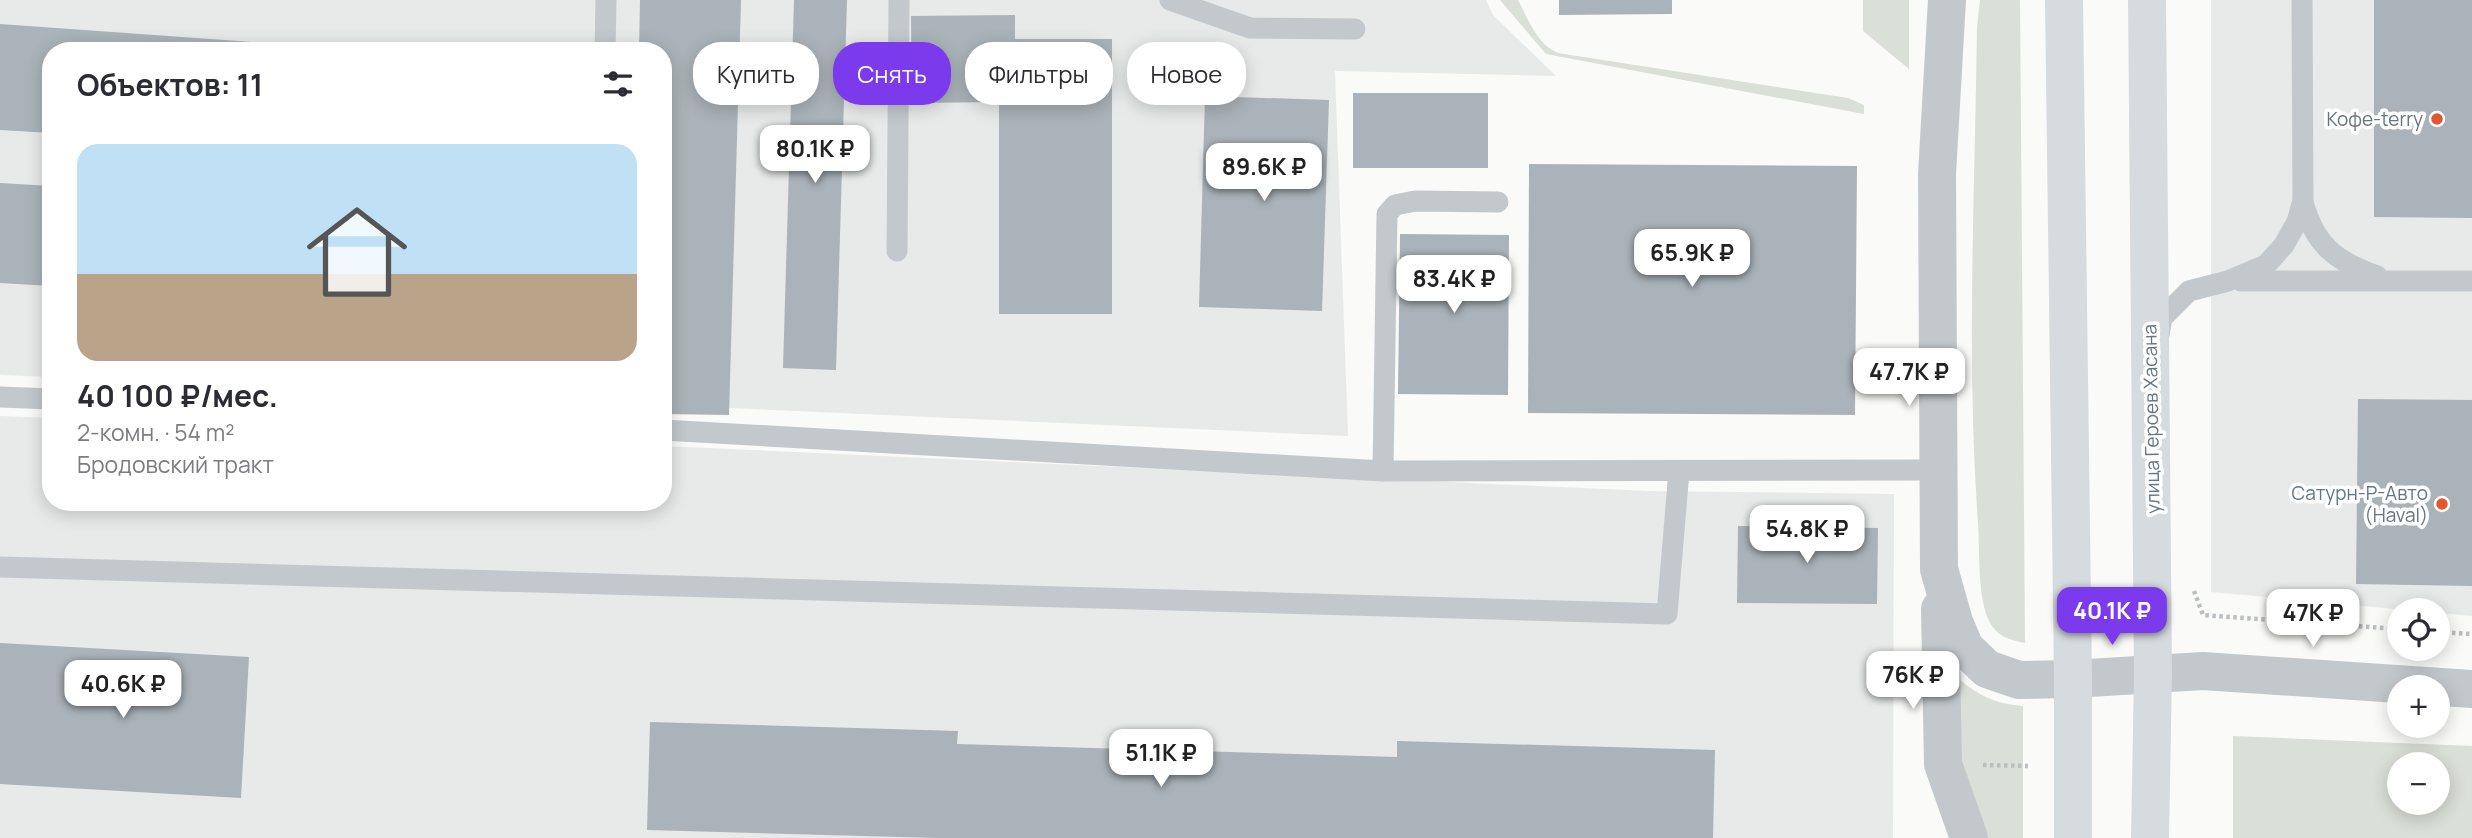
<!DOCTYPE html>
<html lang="ru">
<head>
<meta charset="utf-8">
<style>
  body { margin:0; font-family:Manrope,sans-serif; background:#f2f2f3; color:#2b2b33; height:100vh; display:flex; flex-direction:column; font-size:26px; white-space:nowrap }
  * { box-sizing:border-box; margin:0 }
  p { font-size:23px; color:#7c7c81 }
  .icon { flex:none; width:38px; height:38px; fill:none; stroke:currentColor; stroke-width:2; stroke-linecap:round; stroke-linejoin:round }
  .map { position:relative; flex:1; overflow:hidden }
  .drawer { position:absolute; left:42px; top:42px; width:630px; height:469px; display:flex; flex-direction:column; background:#fff; border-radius:28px; box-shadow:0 4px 18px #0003 }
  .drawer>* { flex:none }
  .top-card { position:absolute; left:693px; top:42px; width:665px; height:63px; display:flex; gap:14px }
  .fabs { position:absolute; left:2387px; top:598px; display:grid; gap:14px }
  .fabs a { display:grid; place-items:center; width:63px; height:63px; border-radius:50%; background:#fff; box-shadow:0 4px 18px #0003; font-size:35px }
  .price { position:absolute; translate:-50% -60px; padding:0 16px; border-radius:14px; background:#fff; color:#222; font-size:23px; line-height:46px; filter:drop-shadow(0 2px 4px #0008) }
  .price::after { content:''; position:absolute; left:50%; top:42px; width:21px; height:16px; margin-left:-10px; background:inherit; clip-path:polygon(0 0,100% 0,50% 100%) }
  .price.active { background:#7c3aed; color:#fff }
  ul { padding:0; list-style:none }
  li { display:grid; align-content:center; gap:14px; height:371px; padding:0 35px }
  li+li { border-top:2px solid #e1e1e2 }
  li span { display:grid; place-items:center; height:217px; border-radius:21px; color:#555 }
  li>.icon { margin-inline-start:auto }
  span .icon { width:126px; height:126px; fill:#fffc; stroke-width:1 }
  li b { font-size:30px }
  h2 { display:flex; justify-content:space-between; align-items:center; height:84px; padding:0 35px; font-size:30px }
  .tag { padding:0 24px; border-radius:28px; background:#fff; box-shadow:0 4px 18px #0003; font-size:24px; line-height:63px }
  .tag.active { background:#7c3aed; color:#fff }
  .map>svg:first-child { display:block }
  .built { fill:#e8e9e9 }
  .green { fill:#dadfd7; fill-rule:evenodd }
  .building { fill:#aab3b9 }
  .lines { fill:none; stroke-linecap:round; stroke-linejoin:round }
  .path { stroke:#bbbfc2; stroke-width:4.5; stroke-dasharray:3.5 3.5; stroke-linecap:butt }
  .service { stroke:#c3c8cc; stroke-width:21 }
  .tertiary { stroke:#c3c8cc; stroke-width:38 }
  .primary { stroke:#d6dbdf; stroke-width:38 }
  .poi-dot { fill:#e4572e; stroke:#fff; stroke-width:2.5 }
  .labels { text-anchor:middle; stroke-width:7; stroke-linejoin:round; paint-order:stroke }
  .poi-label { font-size:19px; fill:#657683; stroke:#fff; text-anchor:end }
  .street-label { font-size:19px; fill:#657683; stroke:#fff }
</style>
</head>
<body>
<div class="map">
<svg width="2472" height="838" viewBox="0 0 2472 838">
  <rect width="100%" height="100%" fill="#fafaf8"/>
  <g class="built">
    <polygon points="0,0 1486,0 1493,15 1556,76 1335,71 1348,436 663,405 663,51 51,51 51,377 0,375"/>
    <polygon points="2211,0 2472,0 2472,616 2211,592"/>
    <polygon points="0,416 51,418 51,502 663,502 663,446 1648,491 1894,494 1893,838 0,838"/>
  </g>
  <g class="green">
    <path d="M 1500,0 L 1518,0 C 1528,19 1537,44 1558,53 L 1848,98 L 1864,105 L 1864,114 L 1546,54 Z"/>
    <polygon points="1863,0 1909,0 1909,69 1863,31"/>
    <path d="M 1980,0 L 2020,0 L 2025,643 C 2012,641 1997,636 1990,623 C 1977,598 1980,551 1978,523 C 1966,358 1975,192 1977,27 Z"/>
    <path d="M 1956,677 C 1980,696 1992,703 2023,706 L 2023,838 L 1978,838 L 1958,776 Z"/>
    <path d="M 2233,736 L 2472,746 L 2472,838 L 2233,838 ZM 2399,765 L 2438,765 L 2438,803 L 2399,803 Z"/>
  </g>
  <g class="building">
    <polygon points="640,0 741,0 729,415 663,414 663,51 639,51"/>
    <polygon points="794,0 847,0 836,370 783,368"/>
    <polygon points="1559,0 1672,0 1672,14 1559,15"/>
    <polygon points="2374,0 2472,0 2472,218 2374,217"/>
    <polygon points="1015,15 1015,39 1112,39 1112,314 999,314 999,102 912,103 911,16"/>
    <polygon points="0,24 265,43 264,51 51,51 51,133 0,130"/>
    <rect x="1353" y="93" width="135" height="75"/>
    <polygon points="1205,96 1329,100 1322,311 1199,307"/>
    <polygon points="1529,164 1857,166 1855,415 1528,413"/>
    <polygon points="0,183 51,186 51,286 0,283"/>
    <polygon points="1400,234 1509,235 1508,395 1398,394"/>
    <polygon points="2358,399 2472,400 2472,586 2356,584"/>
    <polygon points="1738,526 1878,528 1877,604 1737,603"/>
    <polygon points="0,643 249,657 241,798 0,784"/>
    <polygon points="650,722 958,731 957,744 1397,757 1397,741 1715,750 1713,838 937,838 647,830"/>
  </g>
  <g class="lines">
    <g class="path">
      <polyline points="2194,591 2203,615 2399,629"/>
      <polyline points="2438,632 2472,634"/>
      <polyline points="1983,765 2028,766"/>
    </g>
    <g class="service">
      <polyline points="1170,0 1250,28 1355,29"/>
      <polyline points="605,51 606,0"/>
      <path d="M 2303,202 C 2315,245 2335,261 2377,276"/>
      <polyline points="897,251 899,0"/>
      <polyline points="2241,281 2472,281"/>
      <polyline points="2159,335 2162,318 2189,291 2228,281 2266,265 2284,245 2297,222 2303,200 2302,0"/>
      <polyline points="0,397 51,399"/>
      <polyline points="663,430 1383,471 1939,470"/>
      <polyline points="1383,471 1387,214 1395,205 1415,201 1498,202"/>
      <polyline points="0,567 1667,614 1679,471"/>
    </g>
    <g class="tertiary">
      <polyline points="1947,0 1937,174 1939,569 1954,622 1965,648 1987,669 2019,680 2073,679 2203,671 2472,689"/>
      <polyline points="1940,609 1943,764 1969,838"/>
    </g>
    <g class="primary">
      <polyline points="2064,0 2073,679 2073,838"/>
      <polyline points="2147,0 2153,674 2150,838"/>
    </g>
  </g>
  <g class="poi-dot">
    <circle cx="2437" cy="119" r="7"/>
    <circle cx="2442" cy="504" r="7"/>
  </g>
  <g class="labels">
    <g class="poi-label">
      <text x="2423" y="126">Кофе-terry</text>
      <text x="2428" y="500">Сатурн-Р-Авто<tspan x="2428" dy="22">(Haval)</tspan></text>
    </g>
    <g class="street-label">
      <text transform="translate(2151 419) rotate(-91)" y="7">улица Героев Хасана</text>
    </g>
  </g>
</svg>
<div class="fabs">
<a><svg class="icon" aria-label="locate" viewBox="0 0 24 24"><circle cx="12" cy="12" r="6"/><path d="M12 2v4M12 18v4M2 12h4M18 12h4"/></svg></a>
<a>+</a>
<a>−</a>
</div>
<b class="price" style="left:815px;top:185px">80.1K ₽</b>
<b class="price" style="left:1264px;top:203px">89.6K ₽</b>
<b class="price" style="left:1692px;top:289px">65.9K ₽</b>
<b class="price" style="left:1454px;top:315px">83.4K ₽</b>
<b class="price" style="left:1909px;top:408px">47.7K ₽</b>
<b class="price" style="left:1807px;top:565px">54.8K ₽</b>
<b class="price active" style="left:2112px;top:647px">40.1K ₽</b>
<b class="price" style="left:2313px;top:649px">47K ₽</b>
<b class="price" style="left:1913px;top:711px">76K ₽</b>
<b class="price" style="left:123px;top:720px">40.6K ₽</b>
<b class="price" style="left:1161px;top:789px">51.1K ₽</b>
<div class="top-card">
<a class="tag">Купить</a>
<a class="tag active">Снять</a>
<a class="tag">Фильтры</a>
<a class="tag">Новое</a>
</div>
<section class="drawer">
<h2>Объектов: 11<svg class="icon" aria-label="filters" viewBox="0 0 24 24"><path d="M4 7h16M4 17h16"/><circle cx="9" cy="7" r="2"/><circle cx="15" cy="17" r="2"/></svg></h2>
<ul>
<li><span style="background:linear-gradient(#bfe0f5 60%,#b9a48a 0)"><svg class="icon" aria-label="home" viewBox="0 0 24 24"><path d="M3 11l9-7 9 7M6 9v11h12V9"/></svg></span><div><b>40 100 ₽/мес.</b><p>2-комн. · 54 m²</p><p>Бродовский тракт</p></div></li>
</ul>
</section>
</div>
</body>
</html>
